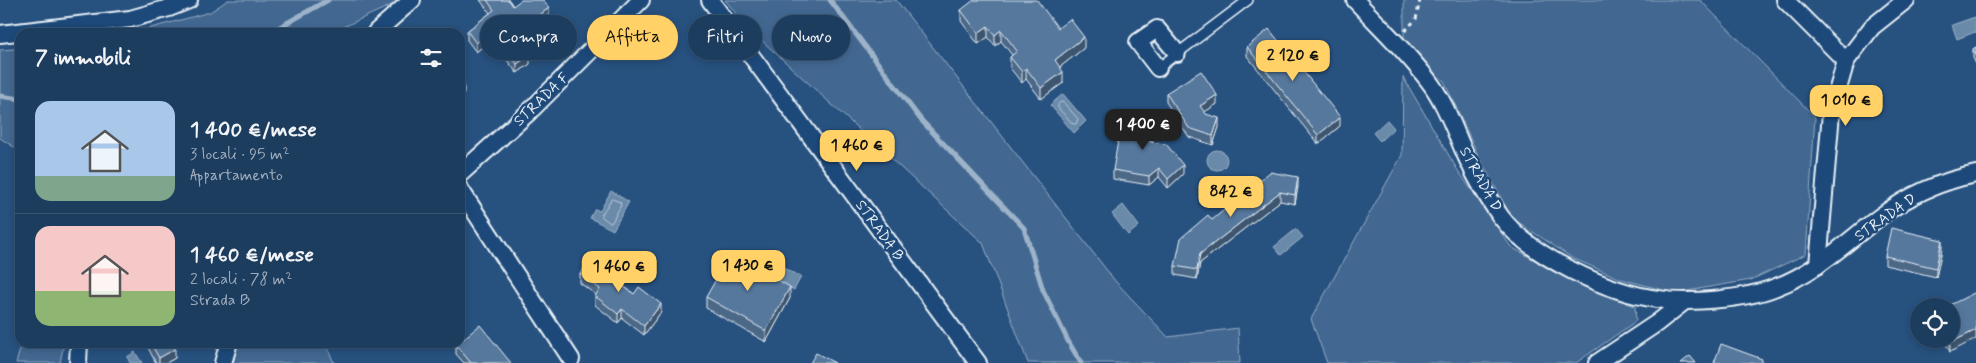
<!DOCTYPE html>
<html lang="it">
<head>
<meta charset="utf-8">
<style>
  body { margin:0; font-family:Mynerve,sans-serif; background:#254465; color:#f1f3f6; height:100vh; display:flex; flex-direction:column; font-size:19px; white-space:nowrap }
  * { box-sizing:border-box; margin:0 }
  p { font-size:16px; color:#a0aebd }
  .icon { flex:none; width:28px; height:28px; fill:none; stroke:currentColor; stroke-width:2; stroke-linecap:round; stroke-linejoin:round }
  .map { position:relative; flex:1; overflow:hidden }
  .details { position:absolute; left:15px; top:28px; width:450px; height:320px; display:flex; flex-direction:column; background:#1d3d5f; border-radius:15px; box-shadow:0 2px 8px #0003,0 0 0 1px #3b5674 }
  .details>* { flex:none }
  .hud { position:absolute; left:480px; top:15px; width:475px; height:45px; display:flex; gap:10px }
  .fabs { position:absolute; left:1910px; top:298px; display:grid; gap:10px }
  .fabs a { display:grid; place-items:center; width:50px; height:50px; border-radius:50%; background:#1d3d5f; box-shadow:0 2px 8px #0003,0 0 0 1px #3b5674; font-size:25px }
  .price { position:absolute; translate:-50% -42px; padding:0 11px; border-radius:10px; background:#ffd166; color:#111; font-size:16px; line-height:32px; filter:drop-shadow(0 1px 2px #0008) }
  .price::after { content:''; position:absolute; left:50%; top:30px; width:15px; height:11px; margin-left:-8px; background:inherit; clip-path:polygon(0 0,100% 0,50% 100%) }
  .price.active { background:#222; color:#fff }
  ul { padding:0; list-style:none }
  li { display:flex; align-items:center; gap:15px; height:125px; padding:0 20px }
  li+li { border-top:1px solid #3b5674 }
  li span { display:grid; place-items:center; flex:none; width:140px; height:100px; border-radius:15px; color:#555 }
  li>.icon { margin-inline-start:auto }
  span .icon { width:60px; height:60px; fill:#fffc; stroke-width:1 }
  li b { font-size:21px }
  h2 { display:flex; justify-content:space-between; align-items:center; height:60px; padding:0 20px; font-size:21px }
  .pill { padding:0 18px; border-radius:22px; background:#1d3d5f; box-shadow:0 2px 8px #0003,0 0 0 1px #3b5674; font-size:18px; line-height:45px }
  .pill.active { background:#ffd166; color:#111 }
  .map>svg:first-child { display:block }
  .green { fill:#436891; stroke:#96acc4 }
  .water { fill:#6b8aaa; stroke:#9db3c9 }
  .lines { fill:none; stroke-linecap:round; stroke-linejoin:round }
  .shore { stroke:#b6c8d9; stroke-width:1 }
  .stream { stroke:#9db3c9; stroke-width:5 }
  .service-casing { stroke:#e8f1f8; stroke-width:12 }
  .minor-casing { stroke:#e8f1f8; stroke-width:20 }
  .path { stroke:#e8f1f8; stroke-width:3; stroke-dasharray:4 4; stroke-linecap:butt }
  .service { stroke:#1f4a7a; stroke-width:9 }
  .minor { stroke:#1f4a7a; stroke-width:16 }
  .wall { fill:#4b6787; stroke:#e8f1f8 }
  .shaded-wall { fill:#3d546e; stroke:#e8f1f8 }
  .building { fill:#57789d; stroke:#e8f1f8 }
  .labels { text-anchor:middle; stroke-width:5; stroke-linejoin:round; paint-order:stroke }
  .street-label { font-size:15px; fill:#e8f1f8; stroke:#1f4a7a }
</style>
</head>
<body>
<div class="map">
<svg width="1976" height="363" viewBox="0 0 1976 363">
  <rect width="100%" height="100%" fill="#27517f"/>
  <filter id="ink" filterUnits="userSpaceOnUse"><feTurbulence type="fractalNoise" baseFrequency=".02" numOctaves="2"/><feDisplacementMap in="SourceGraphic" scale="10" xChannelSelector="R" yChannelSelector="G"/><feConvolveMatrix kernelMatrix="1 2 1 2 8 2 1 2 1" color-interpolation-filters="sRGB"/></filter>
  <g filter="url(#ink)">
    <g class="green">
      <polygon points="228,0 403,0 332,32 136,32 210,12"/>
      <polygon points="725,0 896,0 1116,282 1168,337 1238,328 1240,363 1028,363 983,243 748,28"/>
      <polygon points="1404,0 1700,0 1815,117 1806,254 1751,280 1675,293 1621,279 1572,258 1512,218 1480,159 1444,81 1404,48"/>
      <polygon points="14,49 20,52 20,151 0,138 0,50"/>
      <polygon points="1403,77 1457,169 1511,247 1587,288 1635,306 1636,321 1576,363 1327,363 1311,319 1402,155"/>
      <polygon points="22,343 64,343 60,363 16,363"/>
      <polygon points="240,343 320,343 328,349 334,363 233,363 237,347"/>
    </g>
    <g class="water">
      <polygon points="1975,17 1976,33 1975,32 1957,39 1952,25"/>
      <polygon points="1063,94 1086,121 1074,133 1050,105"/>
      <polygon points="1387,120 1394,128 1380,141 1373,133"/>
      <circle cx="1217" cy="160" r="10"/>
      <polygon points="611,191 629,202 613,230 590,218 595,209 600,211"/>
      <polygon points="1123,205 1139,226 1128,235 1112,214"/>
      <polygon points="1296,229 1303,237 1281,255 1274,247"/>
      <polygon points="776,264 801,277 794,290 769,276"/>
      <polygon points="135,352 142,363 130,363 127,357"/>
    </g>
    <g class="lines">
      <g class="shore">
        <polygon points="1061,102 1064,103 1078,119 1076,124 1073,124 1058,108 1058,105"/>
        <polygon points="612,199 620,202 621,205 612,222 610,223 601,216"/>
      </g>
      <g class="stream">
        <polyline points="830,0 921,120 1024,228 1043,290 1068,341 1081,363"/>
        <polyline points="271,32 328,0"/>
        <polyline points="0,96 20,99"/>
      </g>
      <defs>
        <polyline id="service" points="1158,68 1248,0"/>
        <g id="minor">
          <polyline points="710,0 978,363"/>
          <path d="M 1355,0 C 1379,26 1406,51 1428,80 C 1446,103 1455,132 1467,158 C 1476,178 1488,199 1501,217 C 1531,257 1609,293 1658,299 C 1689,304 1747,299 1776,287 C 1817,272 1847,241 1881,216 C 1909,195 1942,181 1976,174"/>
          <polyline points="1785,0 1846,61"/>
          <polyline points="376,32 412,0"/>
          <polyline points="0,34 130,19 169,8 189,0"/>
          <polyline points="1158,68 1138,42 1157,29 1177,53"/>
          <polyline points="460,174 529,112 641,0"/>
          <polyline points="460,189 571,359"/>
          <polyline points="1818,265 1831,113 1846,61 1872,27 1906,0"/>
          <polyline points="78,363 79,342"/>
          <polyline points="223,363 229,342"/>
          <polyline points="1597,363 1657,323 1685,301"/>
        </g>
      </defs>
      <use href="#service" class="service-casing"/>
      <use href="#minor" class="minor-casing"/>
      <polyline class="path" points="1405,31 1416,19 1420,0"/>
      <use href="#service" class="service"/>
      <use href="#minor" class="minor"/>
    </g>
    <g class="wall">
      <polygon points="480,0 509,0 513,6 549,16 518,40 530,64 517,73 491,40 476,52 467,40 467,31 490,13"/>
      <polygon points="961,10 1058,28 1084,48 1060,67 1063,83 1041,99 1026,79 1022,83 1010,68 1010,57 1012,55 1001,41 995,46 988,37 978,44 961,21"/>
      <polygon points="1247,47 1340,126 1318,144 1247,56"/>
      <polygon points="1976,47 1976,64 1973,58 1973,49"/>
      <polygon points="1166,93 1217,104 1204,112 1219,127 1213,145 1189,137 1166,102"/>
      <polygon points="1154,131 1152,142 1183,174 1168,188 1159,177 1149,185 1113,179 1113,170"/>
      <polygon points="1298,186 1295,204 1280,201 1200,263 1197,279 1175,275 1175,266 1212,220"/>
      <polygon points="1942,249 1936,277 1885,265 1885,256"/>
      <polygon points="580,274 610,274 609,275 634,294 661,312 644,335 622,318 618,323 595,305 595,296 596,295 580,283"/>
      <polygon points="1976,292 1950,352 1943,339 1951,339"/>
      <polygon points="706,297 790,298 766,342 706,308"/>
      <polygon points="145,342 171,342 175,358 166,363 156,363"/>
      <polygon points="456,345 511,363 464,363 456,354"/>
    </g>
    <g class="shaded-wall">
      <polygon points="549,8 549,16 514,43 514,34"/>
      <polygon points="988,26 988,37 978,44 978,33"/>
      <polygon points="1001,30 1001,41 995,46 995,35"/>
      <polygon points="491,31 491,40 476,52 476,43"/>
      <polygon points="1084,37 1084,48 1055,71 1055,60"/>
      <polygon points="530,55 530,64 517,73 517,64"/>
      <polygon points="1026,68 1026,79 1022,83 1022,72"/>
      <polygon points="1063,72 1063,83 1041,99 1041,88"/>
      <polygon points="464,85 464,94 460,97 460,88"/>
      <polygon points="1217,95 1217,104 1200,115 1200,106"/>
      <polygon points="1340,117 1340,126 1318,144 1318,135"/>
      <polygon points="1219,118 1219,127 1213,145 1213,136"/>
      <polygon points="1154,122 1154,131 1150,151 1150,142"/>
      <polygon points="1183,165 1183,174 1168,188 1168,179"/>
      <polygon points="1159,168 1159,177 1149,185 1149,176"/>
      <polygon points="1298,177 1298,186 1295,204 1295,195"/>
      <polygon points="1280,192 1280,201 1200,263 1197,279 1197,270 1200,254"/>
      <polygon points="1942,240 1942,249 1936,277 1936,268"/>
      <polygon points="610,265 610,274 604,281 604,272"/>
      <polygon points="790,287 790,298 766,342 766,331"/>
      <polygon points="661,304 661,312 644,335 644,326"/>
      <polygon points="622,309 622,318 618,323 618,314"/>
      <polygon points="1976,330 1976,339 1950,352 1950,343"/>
      <polygon points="175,349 175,358 166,363 159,363 159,358"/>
    </g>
    <g class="building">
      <polygon points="487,0 509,0 513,6 521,0 543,0 549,8 514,34 530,55 517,64 491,31 476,43 467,31 494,10"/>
      <polygon points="974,0 1037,0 1058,28 1070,19 1084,37 1055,60 1063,72 1041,88 1026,68 1022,72 1010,57 1017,51 1001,30 995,35 988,26 978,33 961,10"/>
      <polygon points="1269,29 1340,117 1318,135 1247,47"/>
      <polygon points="1976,47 1976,55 1973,49"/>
      <polygon points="1201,71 1217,95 1200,106 1206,114 1219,118 1213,136 1189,128 1166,93"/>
      <polygon points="460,79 464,85 460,88"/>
      <polygon points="1122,117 1154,122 1150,142 1166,144 1183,165 1168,179 1159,168 1149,176 1113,170"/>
      <polygon points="1270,172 1298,177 1295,195 1280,192 1200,254 1197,270 1175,266 1181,238 1208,215 1212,220"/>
      <polygon points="1891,228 1942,240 1936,268 1885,256"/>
      <polygon points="731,253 790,287 766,331 706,297"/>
      <polygon points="595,254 610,265 604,272 634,294 639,287 661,304 644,326 622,309 618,314 595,296 600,289 580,274"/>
      <polygon points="1976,292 1976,330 1950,343 1948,339 1951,339 1951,306 1948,306"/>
      <polygon points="480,325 511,363 471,363 456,345"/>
      <polygon points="150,342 171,342 175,349 159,358"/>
      <polygon points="1721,344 1762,359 1761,363 1714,363"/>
      <polygon points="816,353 835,363 810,363"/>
      <polygon points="1690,356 1696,363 1681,363"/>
    </g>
  </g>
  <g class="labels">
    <g class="street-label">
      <text transform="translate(541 99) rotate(-44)" y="5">STRADA F</text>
      <text transform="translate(1481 179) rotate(61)" y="5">STRADA D</text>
      <text transform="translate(1885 217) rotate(-35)" y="5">STRADA D</text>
      <text transform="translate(880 230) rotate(54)" y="5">STRADA B</text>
    </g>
  </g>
</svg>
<div class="fabs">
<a><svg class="icon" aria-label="locate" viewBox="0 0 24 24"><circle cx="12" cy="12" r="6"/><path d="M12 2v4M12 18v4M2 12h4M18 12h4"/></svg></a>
</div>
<b class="price" style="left:1293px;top:82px">2 120 €</b>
<b class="price" style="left:1846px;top:127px">1 010 €</b>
<b class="price active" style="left:1143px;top:151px">1 400 €</b>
<b class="price" style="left:857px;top:172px">1 460 €</b>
<b class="price" style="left:1231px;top:218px">842 €</b>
<b class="price" style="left:748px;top:292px">1 430 €</b>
<b class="price" style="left:619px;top:293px">1 460 €</b>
<div class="hud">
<a class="pill">Compra</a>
<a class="pill active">Affitta</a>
<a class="pill">Filtri</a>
<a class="pill">Nuovo</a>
</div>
<section class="details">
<h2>7 immobili<svg class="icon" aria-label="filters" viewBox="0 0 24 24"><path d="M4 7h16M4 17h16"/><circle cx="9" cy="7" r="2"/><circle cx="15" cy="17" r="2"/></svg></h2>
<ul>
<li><span style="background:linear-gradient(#a9c7e8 75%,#7fa58c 0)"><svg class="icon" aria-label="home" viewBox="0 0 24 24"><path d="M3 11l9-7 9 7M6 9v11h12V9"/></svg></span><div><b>1 400 €/mese</b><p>3 locali · 95 m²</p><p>Appartamento</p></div></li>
<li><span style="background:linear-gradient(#f6c9c9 65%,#8fb573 0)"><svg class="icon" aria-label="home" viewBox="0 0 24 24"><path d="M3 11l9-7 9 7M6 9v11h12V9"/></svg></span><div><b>1 460 €/mese</b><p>2 locali · 78 m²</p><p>Strada B</p></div></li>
</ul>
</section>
</div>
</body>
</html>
